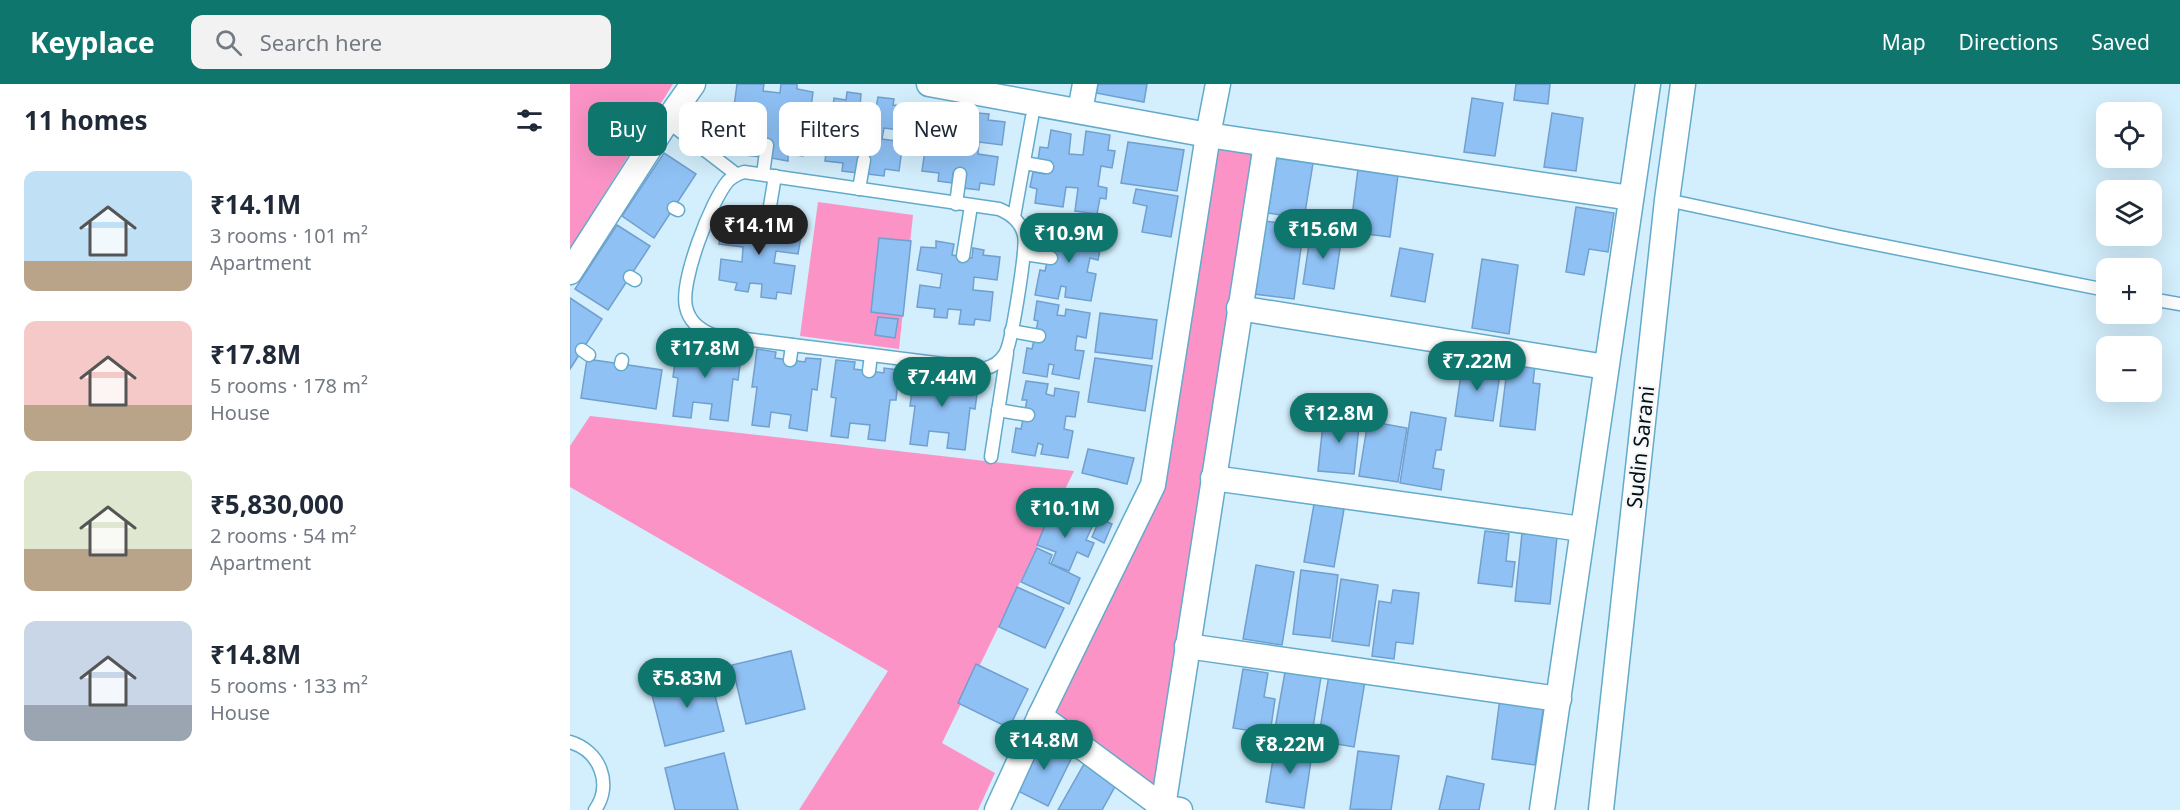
<!DOCTYPE html>
<html lang="en">
<head>
<meta charset="utf-8">
<style>
  body { margin:0; font-family:"Noto Sans",sans-serif; background:#f2f2f3; color:#1f2937; height:100vh; display:flex; flex-direction:column; font-size:22px; white-space:nowrap }
  * { box-sizing:border-box; margin:0 }
  p { font-size:20px; color:#747a83 }
  .icon { flex:none; width:33px; height:33px; fill:none; stroke:currentColor; stroke-width:2; stroke-linecap:round; stroke-linejoin:round }
  .map { position:relative; flex:1; overflow:hidden }
  .details { display:flex; flex-direction:column; background:#fff; width:570px }
  .details>* { flex:none }
  .guide { position:absolute; left:18px; top:18px; width:570px; height:54px; display:flex; gap:12px }
  .buttons { position:absolute; left:1526px; top:18px; display:grid; gap:12px }
  .buttons a { display:grid; place-items:center; width:66px; height:66px; border-radius:12px; background:#fff; box-shadow:0 6px 24px #0002; font-size:30px }
  .price { position:absolute; translate:-50% -51px; padding:0 14px; border-radius:21px; background:#0f766e; color:#fff; font-size:20px; line-height:39px; filter:drop-shadow(0 2px 3px #0008) }
  .price::after { content:''; position:absolute; left:50%; top:36px; width:18px; height:14px; margin-left:-9px; background:inherit; clip-path:polygon(0 0,100% 0,50% 100%) }
  .price.active { background:#222; color:#fff }
  ul { padding:0; list-style:none }
  li { display:flex; align-items:center; gap:18px; height:150px; padding:0 24px }
  li span { display:grid; place-items:center; flex:none; width:168px; height:120px; border-radius:12px; color:#555 }
  li>.icon { margin-inline-start:auto }
  span .icon { width:72px; height:72px; fill:#fffc; stroke-width:1 }
  li b { font-size:26px }
  h2 { display:flex; justify-content:space-between; align-items:center; height:72px; padding:0 24px; font-size:26px }
  .chip { padding:0 21px; border-radius:12px; background:#fff; box-shadow:0 6px 24px #0002; font-size:21px; line-height:54px }
  .chip.active { background:#0f766e; color:#fff }
  header { display:flex; align-items:center; gap:36px; box-sizing:border-box; height:84px; padding:0 30px; background:#0f766e; color:#fff }
  header strong { font-size:28px }
  nav { display:flex; gap:33px; margin-inline-start:auto; font-size:21px }
  .search { width:420px; height:54px; background:#f2f2f3; display:flex; align-items:center; gap:15px; box-sizing:border-box; padding:0 21px; border-radius:12px; color:#747a83; font-size:22px }
  main { display:flex; flex:1; min-height:0 }
  .map>svg:first-child { display:block }
  .green { fill:#fb93c6 }
  .building { fill:#8fc1f5; stroke:#719fce; stroke-width:1.5 }
  .lines { fill:none; stroke-linecap:round; stroke-linejoin:round }
  .service-casing { stroke:#63aacb; stroke-width:15 }
  .minor-casing { stroke:#63aacb; stroke-width:27 }
  .service { stroke:#fff; stroke-width:12 }
  .minor { stroke:#fff; stroke-width:24 }
  .labels { text-anchor:middle; stroke-width:4.5; stroke-linejoin:round; paint-order:stroke }
  .street-label { font-size:21px; fill:#001019; stroke:#f6f6f6 }
</style>
</head>
<body>
<header>
<strong>Keyplace</strong>
<div class="search"><svg class="icon" aria-label="search" viewBox="0 0 24 24"><circle cx="10" cy="10" r="6"/><path d="M15 15l6 6"/></svg>Search here</div>
<nav><a>Map</a><a>Directions</a><a>Saved</a></nav>
</header>
<main>
<section class="details">
<h2>11 homes<svg class="icon" aria-label="filters" viewBox="0 0 24 24"><path d="M4 7h16M4 17h16"/><circle cx="9" cy="7" r="2"/><circle cx="15" cy="17" r="2"/></svg></h2>
<ul>
<li><span style="background:linear-gradient(#bfe0f5 75%,#b9a48a 0)"><svg class="icon" aria-label="home" viewBox="0 0 24 24"><path d="M3 11l9-7 9 7M6 9v11h12V9"/></svg></span><div><b>₹14.1M</b><p>3 rooms · 101 m²</p><p>Apartment</p></div></li>
<li><span style="background:linear-gradient(#f6c9c9 70%,#b9a48a 0)"><svg class="icon" aria-label="home" viewBox="0 0 24 24"><path d="M3 11l9-7 9 7M6 9v11h12V9"/></svg></span><div><b>₹17.8M</b><p>5 rooms · 178 m²</p><p>House</p></div></li>
<li><span style="background:linear-gradient(#dfe7d0 65%,#b9a48a 0)"><svg class="icon" aria-label="home" viewBox="0 0 24 24"><path d="M3 11l9-7 9 7M6 9v11h12V9"/></svg></span><div><b>₹5,830,000</b><p>2 rooms · 54 m²</p><p>Apartment</p></div></li>
<li><span style="background:linear-gradient(#c9d6e8 70%,#9aa5b1 0)"><svg class="icon" aria-label="home" viewBox="0 0 24 24"><path d="M3 11l9-7 9 7M6 9v11h12V9"/></svg></span><div><b>₹14.8M</b><p>5 rooms · 133 m²</p><p>House</p></div></li>
</ul>
</section>
<div class="map">
<svg width="1610" height="726" viewBox="0 0 1610 726">
  <rect width="100%" height="100%" fill="#d3eefc"/>
  <g class="green">
    <polygon points="0,0 103,0 0,165"/>
    <polygon points="638,51 696,60 593,723 470,632 583,401"/>
    <polygon points="248,118 343,131 329,265 230,252"/>
    <polygon points="20,332 504,387 372,659 425,689 408,726 229,726 318,587 0,403 0,362"/>
  </g>
  <g class="building">
    <polygon points="167,0 194,0 193,7 210,9 211,0 227,0 227,5 243,8 240,31 218,28 216,40 237,43 233,72 218,70 218,77 201,74 203,62 191,60 190,73 176,71 177,64 158,61 162,35 182,37 183,25 164,23"/>
    <polygon points="528,0 577,0 574,18 526,9"/>
    <polygon points="946,0 980,0 978,20 944,16"/>
    <polygon points="277,8 291,10 290,22 306,24 308,13 324,15 323,21 340,23 337,47 314,44 312,55 333,58 329,87 315,85 314,92 272,87 273,79 255,77 258,50 278,52 280,40 261,38 264,14 276,16"/>
    <polygon points="902,14 933,19 925,72 894,68"/>
    <polygon points="371,22 388,24 387,35 406,38 408,29 419,30 418,36 435,38 432,61 409,58 408,70 428,73 424,101 410,99 409,106 393,104 395,91 383,89 382,99 368,97 369,89 352,87 355,66 374,68 376,54 352,51 355,27 370,29"/>
    <polygon points="142,26 153,30 144,50 133,46"/>
    <polygon points="982,29 1013,34 1006,87 974,83"/>
    <polygon points="481,46 501,50 499,70 513,71 516,47 540,51 538,66 545,67 542,84 531,82 528,102 537,104 536,115 530,114 527,130 505,127 508,104 496,103 493,123 465,119 467,105 460,103 463,88 475,90 477,78 468,76 470,63 478,64"/>
    <polygon points="558,58 614,66 607,107 551,99"/>
    <polygon points="708,67 744,73 734,135 698,129"/>
    <polygon points="94,69 126,90 84,154 52,132"/>
    <polygon points="788,85 828,91 820,153 780,148"/>
    <polygon points="566,105 608,112 601,153 572,148 577,122 563,119"/>
    <polygon points="1006,123 1044,129 1038,168 1019,165 1014,191 996,188"/>
    <polygon points="168,131 185,133 184,145 204,147 205,138 216,139 215,145 232,147 228,170 206,167 204,179 225,182 221,210 207,208 206,215 191,213 192,200 180,199 178,208 165,206 167,199 149,196 151,175 172,178 173,163 149,160 152,136 167,138"/>
    <polygon points="695,137 734,142 724,215 684,210"/>
    <polygon points="479,139 501,143 500,153 507,154 508,147 533,151 528,176 520,174 517,188 526,190 521,217 495,213 496,203 491,202 488,215 465,211 470,186 475,187 479,169 480,159 476,158"/>
    <polygon points="47,141 80,162 38,226 5,205"/>
    <polygon points="741,147 772,151 764,205 733,200"/>
    <polygon points="309,154 341,157 333,232 301,228"/>
    <polygon points="366,157 384,160 382,171 402,174 403,164 414,166 413,171 430,173 427,196 404,193 403,206 423,208 420,237 405,235 404,241 389,240 391,226 378,225 377,234 364,233 365,225 347,223 350,201 370,204 372,190 347,186 351,163 366,164"/>
    <polygon points="830,164 863,170 855,218 821,212"/>
    <polygon points="912,175 948,181 939,250 902,244"/>
    <polygon points="0,214 32,235 0,285"/>
    <polygon points="467,217 489,221 487,231 495,232 496,225 520,229 516,254 507,252 505,266 514,267 509,295 482,290 484,281 479,280 477,293 453,289 457,264 462,265 466,247 468,237 464,236"/>
    <polygon points="530,229 587,236 582,275 525,268"/>
    <polygon points="308,233 328,235 325,254 305,251"/>
    <polygon points="108,255 127,258 126,265 156,268 157,264 172,266 168,296 163,295 158,337 140,335 142,320 123,318 121,334 103,332 108,294 103,293"/>
    <polygon points="187,265 206,268 205,274 235,278 236,274 251,275 247,306 242,305 237,347 219,344 221,331 201,328 199,343 182,341 187,303 182,303"/>
    <polygon points="525,274 582,282 575,327 518,318"/>
    <polygon points="17,275 92,286 86,325 11,314"/>
    <polygon points="266,276 285,278 284,285 314,289 314,284 329,286 326,316 320,316 315,357 298,355 300,341 280,339 278,354 261,352 266,314 261,313"/>
    <polygon points="893,276 921,280 920,289 930,290 923,337 885,332"/>
    <polygon points="938,278 965,281 963,299 970,300 965,346 930,342"/>
    <polygon points="345,284 364,287 363,293 393,297 394,293 409,295 405,325 400,324 395,366 377,364 379,349 359,347 357,362 340,360 345,322 340,322"/>
    <polygon points="456,297 478,300 476,310 484,312 485,304 509,308 505,333 496,332 494,345 503,347 498,374 471,370 473,361 468,359 465,372 442,368 446,344 451,345 455,326 457,316 452,316"/>
    <polygon points="841,328 876,334 871,366 866,366 863,384 874,386 871,406 830,399"/>
    <polygon points="754,330 790,334 784,390 748,387"/>
    <polygon points="798,337 837,344 828,398 789,392"/>
    <polygon points="518,365 564,374 557,400 512,389"/>
    <polygon points="744,420 774,425 764,483 734,478"/>
    <polygon points="481,426 522,443 516,456 524,459 518,473 507,468 499,487 481,480 486,468 467,461"/>
    <polygon points="530,435 542,440 534,459 522,453"/>
    <polygon points="915,447 939,450 936,477 945,478 942,503 908,499"/>
    <polygon points="952,449 987,453 980,520 945,517"/>
    <polygon points="467,464 482,471 479,479 510,494 499,520 451,498"/>
    <polygon points="686,481 724,488 712,561 673,555"/>
    <polygon points="731,486 768,491 760,554 723,550"/>
    <polygon points="771,495 808,501 799,562 762,557"/>
    <polygon points="447,503 494,524 475,564 429,543"/>
    <polygon points="823,506 849,509 843,560 826,558 824,575 802,572 809,517 821,519"/>
    <polygon points="221,567 235,625 176,640 162,581"/>
    <polygon points="406,580 458,605 439,644 388,619"/>
    <polygon points="673,585 698,589 694,613 705,615 700,650 663,644"/>
    <polygon points="139,588 154,647 95,662 80,603"/>
    <polygon points="715,588 751,593 741,656 704,650"/>
    <polygon points="759,591 795,597 784,663 748,657"/>
    <polygon points="930,614 974,620 965,681 922,675"/>
    <polygon points="470,652 504,669 478,722 444,705"/>
    <polygon points="706,657 743,663 734,724 696,718"/>
    <polygon points="788,667 829,672 821,726 780,725"/>
    <polygon points="154,669 168,726 105,726 95,684"/>
    <polygon points="514,680 547,699 532,726 488,726"/>
    <polygon points="877,692 914,700 909,726 869,726"/>
  </g>
  <g class="lines">
    <defs>
      <g id="service">
        <polyline points="97,37 166,90"/>
        <polyline points="454,79 477,83"/>
        <path d="M 174,88 L 429,125 C 441,130 451,138 454,151 C 457,163 442,259 435,270 C 430,279 422,283 413,285 L 143,251 C 130,246 119,237 116,223 C 110,197 141,117 158,97 C 163,92 168,90 174,88 Z"/>
        <polyline points="193,90 197,61"/>
        <polyline points="289,105 294,76"/>
        <polyline points="1097,116 1270,153 1536,206"/>
        <polyline points="386,120 390,90"/>
        <polyline points="104,124 108,126"/>
        <polyline points="444,133 462,33"/>
        <polyline points="196,146 205,92"/>
        <polyline points="454,170 481,174"/>
        <polyline points="393,172 401,122"/>
        <polyline points="60,193 65,196"/>
        <polyline points="1581,215 1610,220"/>
        <polyline points="441,247 469,252"/>
        <polyline points="12,266 19,271"/>
        <polyline points="141,267 143,251"/>
        <polyline points="220,276 222,261"/>
        <polyline points="51,280 52,276"/>
        <polyline points="299,287 301,271"/>
        <polyline points="378,295 380,281"/>
        <polyline points="428,326 458,331"/>
        <polyline points="421,373 437,269"/>
        <path d="M 0,658 C 30,667 43,700 25,726"/>
      </g>
      <g id="minor">
        <polyline points="359,0 638,51 1061,114"/>
        <polyline points="510,27 515,0"/>
        <polyline points="0,188 97,37 123,0"/>
        <polyline points="669,224 1036,283"/>
        <polyline points="643,394 1012,445"/>
        <polyline points="617,562 989,615"/>
        <polyline points="470,632 593,723 610,726"/>
        <polyline points="593,723 696,60"/>
        <polyline points="427,726 470,632 583,401 638,51 648,0"/>
        <polyline points="972,726 1078,0"/>
        <polyline points="1031,726 1097,116 1113,0"/>
      </g>
    </defs>
    <use href="#service" class="service-casing"/>
    <use href="#minor" class="minor-casing"/>
    <use href="#service" class="service"/>
    <use href="#minor" class="minor"/>
  </g>
  <g class="labels">
    <g class="street-label">
      <text transform="translate(1071 363) rotate(-84)" y="7">Sudin Sarani</text>
    </g>
  </g>
</svg>
<div class="buttons">
<a><svg class="icon" aria-label="locate" viewBox="0 0 24 24"><circle cx="12" cy="12" r="6"/><path d="M12 2v4M12 18v4M2 12h4M18 12h4"/></svg></a>
<a><svg class="icon" aria-label="layers" viewBox="0 0 24 24"><path d="M12 4l9 5-9 5-9-5zM3 14l9 5 9-5"/></svg></a>
<a>+</a>
<a>−</a>
</div>
<b class="price active" style="left:189px;top:172px">₹14.1M</b>
<b class="price" style="left:753px;top:176px">₹15.6M</b>
<b class="price" style="left:499px;top:180px">₹10.9M</b>
<b class="price" style="left:135px;top:295px">₹17.8M</b>
<b class="price" style="left:907px;top:308px">₹7.22M</b>
<b class="price" style="left:372px;top:324px">₹7.44M</b>
<b class="price" style="left:769px;top:360px">₹12.8M</b>
<b class="price" style="left:495px;top:455px">₹10.1M</b>
<b class="price" style="left:117px;top:625px">₹5.83M</b>
<b class="price" style="left:474px;top:687px">₹14.8M</b>
<b class="price" style="left:720px;top:691px">₹8.22M</b>
<div class="guide">
<a class="chip active">Buy</a>
<a class="chip">Rent</a>
<a class="chip">Filters</a>
<a class="chip">New</a>
</div>
</div>
</main>
</body>
</html>
